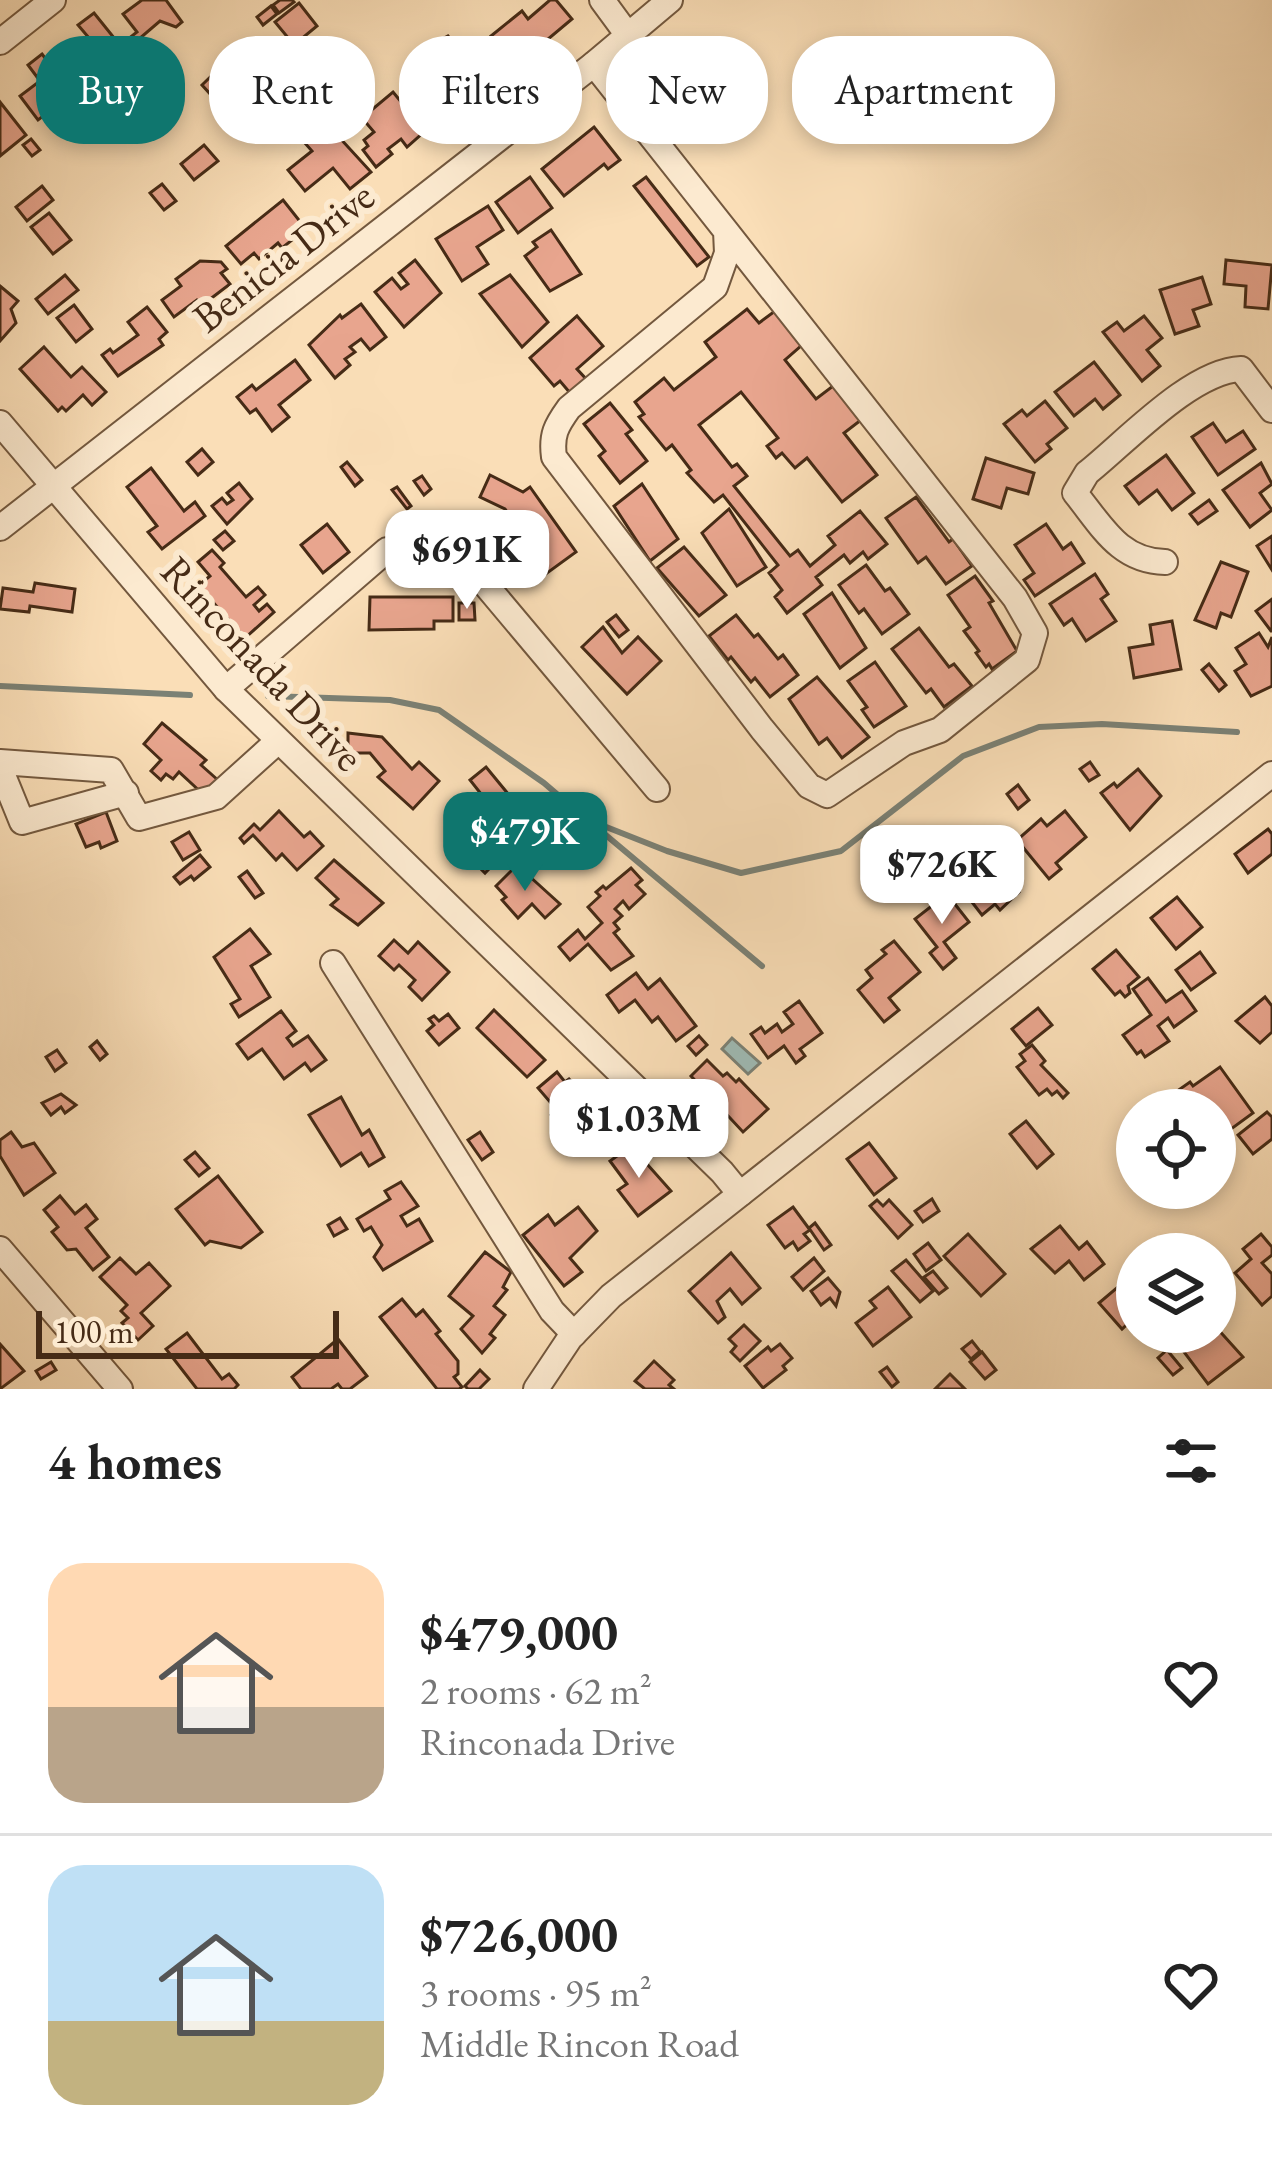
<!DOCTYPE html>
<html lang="en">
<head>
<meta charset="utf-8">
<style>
  body { margin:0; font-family:"EB Garamond",serif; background:#f2f2f2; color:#222; height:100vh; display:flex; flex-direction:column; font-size:45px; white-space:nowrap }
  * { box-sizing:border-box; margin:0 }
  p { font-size:39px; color:#767676 }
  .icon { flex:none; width:66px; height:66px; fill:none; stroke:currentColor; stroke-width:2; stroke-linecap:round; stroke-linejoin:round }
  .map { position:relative; height:1389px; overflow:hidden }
  .side { display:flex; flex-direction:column; background:#fff; flex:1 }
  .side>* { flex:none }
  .banner { position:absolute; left:36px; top:36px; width:1200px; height:108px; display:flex; gap:24px }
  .fabs { position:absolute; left:1116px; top:1089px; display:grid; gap:24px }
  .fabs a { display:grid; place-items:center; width:120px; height:120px; border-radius:50%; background:#fff; box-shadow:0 6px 18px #0003; font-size:60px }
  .scale { position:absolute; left:36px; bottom:30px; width:303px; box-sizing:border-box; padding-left:12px; border:6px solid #462b16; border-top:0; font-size:33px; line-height:42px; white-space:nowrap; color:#462b16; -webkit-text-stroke:9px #fcead0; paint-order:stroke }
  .price { position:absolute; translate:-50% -102px; padding:0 27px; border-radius:24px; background:#fff; color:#222; font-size:39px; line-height:78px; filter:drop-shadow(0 3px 6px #0008) }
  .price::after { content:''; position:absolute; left:50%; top:72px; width:36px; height:27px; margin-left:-18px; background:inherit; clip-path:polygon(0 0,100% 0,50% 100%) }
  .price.selected { background:#0f766e; color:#fff }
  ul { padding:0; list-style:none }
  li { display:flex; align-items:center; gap:36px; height:300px; padding:0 48px }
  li+li { border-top:3px solid #e0e0e0 }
  li span { display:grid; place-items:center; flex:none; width:336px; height:240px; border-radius:36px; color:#555 }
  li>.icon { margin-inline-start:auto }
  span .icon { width:144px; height:144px; fill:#fffc; stroke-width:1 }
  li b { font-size:51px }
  h2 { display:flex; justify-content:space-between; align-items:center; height:144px; padding:0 48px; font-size:51px }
  .chip { padding:0 42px; border-radius:48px; background:#fff; box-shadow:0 6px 18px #0003; font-size:42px; line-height:108px }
  .chip.selected { background:#0f766e; color:#fff }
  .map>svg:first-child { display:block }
  .water { fill:#9fbbb5; stroke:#7b8175; stroke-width:3 }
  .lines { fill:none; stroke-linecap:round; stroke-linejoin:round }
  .stream { stroke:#7b8175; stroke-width:6 }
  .building { fill:#e8a58e; stroke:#462b16; stroke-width:3 }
  .minor-casing { stroke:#73583e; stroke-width:28 }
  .minor { stroke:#fcead0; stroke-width:24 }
  .labels { text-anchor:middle; stroke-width:12; stroke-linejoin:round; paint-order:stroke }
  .street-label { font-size:42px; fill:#462b16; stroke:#fcead0 }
</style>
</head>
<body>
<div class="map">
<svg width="1272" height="1389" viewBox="0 0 1272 1389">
  <rect width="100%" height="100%" fill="#fadeb7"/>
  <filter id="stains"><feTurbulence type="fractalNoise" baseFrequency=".00167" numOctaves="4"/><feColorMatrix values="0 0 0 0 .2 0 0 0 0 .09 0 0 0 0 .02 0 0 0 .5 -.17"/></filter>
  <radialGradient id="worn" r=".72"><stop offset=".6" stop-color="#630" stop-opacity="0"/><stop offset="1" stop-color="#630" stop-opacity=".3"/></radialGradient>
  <polygon class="water" points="732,1038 760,1063 748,1074 722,1049"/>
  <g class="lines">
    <g class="stream">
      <polyline points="0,686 190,695"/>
      <polyline points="268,696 390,700 439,710 544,783 586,819 667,851 741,873 841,851 963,756 1039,727 1102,724 1237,732"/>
      <polyline points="595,826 762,966"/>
    </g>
  </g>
  <g class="building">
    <polygon points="142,0 166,0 182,22 176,27 160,21 132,45 128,39 137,32 123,14"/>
    <polygon points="280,0 292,0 294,2 279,13 273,5"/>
    <polygon points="550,0 556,0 572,19 516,66 491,36 522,11 528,19"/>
    <polygon points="299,3 317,26 294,45 275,22"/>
    <polygon points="271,6 277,14 263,25 257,17"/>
    <polygon points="94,13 127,54 92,82 75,61 95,45 78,25"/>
    <polygon points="448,36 472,63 486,53 501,75 480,89 474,81 464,87 462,83 427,106 411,82 432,68 421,51"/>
    <polygon points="42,54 77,100 64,110 59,104 38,120 20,96 40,81 28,65"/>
    <polygon points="231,57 251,79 222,107 202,85"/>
    <polygon points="305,62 316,76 306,84 294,69"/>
    <polygon points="302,82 310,92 295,105 286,95"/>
    <polygon points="393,92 425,131 407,147 401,139 388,149 392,154 376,167 363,150 368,146 364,140 374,132 362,118"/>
    <polygon points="0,102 26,135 0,156"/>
    <polygon points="327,124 371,172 350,189 333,168 305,191 288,170 312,151 304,142"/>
    <polygon points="594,127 620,160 608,169 604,164 564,196 542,169"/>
    <polygon points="31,139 40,150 32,156 23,145"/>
    <polygon points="204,145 218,161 194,180 181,164"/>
    <polygon points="530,177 552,208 518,233 496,202"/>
    <polygon points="646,177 709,257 697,266 634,186"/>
    <polygon points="162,184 176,201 164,210 150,193"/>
    <polygon points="42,186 53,200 27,221 16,207"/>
    <polygon points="283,200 306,229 282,248 278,243 259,259 254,253 241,264 226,246"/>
    <polygon points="488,206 503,230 477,247 488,264 462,281 436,239"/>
    <polygon points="49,213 71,240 53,254 31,227"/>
    <polygon points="551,230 581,274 550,291 525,256 537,247 533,242"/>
    <polygon points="415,260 441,293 404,327 375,292 392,278 401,289 408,284 399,273"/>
    <polygon points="1226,260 1272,265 1268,309 1245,307 1246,286 1224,284"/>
    <polygon points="200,261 221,262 227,269 221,273 230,284 205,303 197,300 174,317 162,300 181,286 176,279"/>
    <polygon points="65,275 78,290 48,314 36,299"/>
    <polygon points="510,275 548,322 522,347 480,294"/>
    <polygon points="1202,277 1211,304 1193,310 1199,326 1175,334 1160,290"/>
    <polygon points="0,286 18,301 11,309 16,323 0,341"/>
    <polygon points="361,304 386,337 370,350 361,339 350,347 355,352 345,359 350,365 335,378 309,345 340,315 342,318"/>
    <polygon points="74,305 92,329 76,342 57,318"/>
    <polygon points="147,307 167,332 159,339 163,345 118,376 102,355 110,349 113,353 138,335 128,322"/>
    <polygon points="747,309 759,323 775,311 802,345 785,360 816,399 833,386 861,420 844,433 877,475 842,502 807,458 795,468 782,453 776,458 767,446 778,438 741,392 699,425 732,467 737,464 747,476 734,486 790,556 798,550 810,566 835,545 828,536 860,511 887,544 868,559 863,552 850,563 844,555 816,577 822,585 787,613 775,597 782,590 769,573 778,565 723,495 714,502 687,473 691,470 672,445 666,450 639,417 644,414 635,402 664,378 674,390 716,357 705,342"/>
    <polygon points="577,316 603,346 577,369 587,380 571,394 560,381 554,386 530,358"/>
    <polygon points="1144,316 1162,338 1147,350 1160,366 1142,381 1103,332 1117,322 1124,331"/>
    <polygon points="44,347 71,377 82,367 106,392 92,405 83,395 66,411 62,407 58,411 20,369"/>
    <polygon points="295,360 310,380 279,405 289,417 272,431 256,409 250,413 237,397 252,385 256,390"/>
    <polygon points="1094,362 1120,395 1103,409 1095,399 1074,416 1055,392"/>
    <polygon points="1045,401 1067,428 1047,444 1051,449 1035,462 1004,424 1022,410 1027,416"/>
    <polygon points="610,403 632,430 626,434 647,461 620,483 599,456 605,451 584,424"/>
    <polygon points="1213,423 1226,442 1243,431 1255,449 1218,475 1192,437"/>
    <polygon points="202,449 213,462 198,475 187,462"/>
    <polygon points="1166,455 1194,493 1172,510 1157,490 1139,504 1125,486"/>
    <polygon points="986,458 1034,473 1028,494 1007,488 1001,508 973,499"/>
    <polygon points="347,462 362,480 355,486 341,467"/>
    <polygon points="1261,463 1272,484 1260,493 1272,510 1250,527 1223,490"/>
    <polygon points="151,468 184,511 195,502 205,516 162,549 148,532 157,526 127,487"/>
    <polygon points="490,475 523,492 530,487 576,552 543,576 532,560 527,564 522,556 527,553 521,544 526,539 505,509 480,497"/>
    <polygon points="422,476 431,489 424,495 414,481"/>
    <polygon points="239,483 252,499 227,524 212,506 222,498 227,504 233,500 227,493"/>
    <polygon points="642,484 678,539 650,561 614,506"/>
    <polygon points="397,487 411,506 407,509 392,490"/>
    <polygon points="916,497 949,542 953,539 972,566 946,584 926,557 918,563 886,518"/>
    <polygon points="1209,500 1217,511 1198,524 1190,514"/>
    <polygon points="729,509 766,567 737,586 702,533"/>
    <polygon points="327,524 349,552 323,573 301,545"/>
    <polygon points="1046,524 1063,549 1071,543 1084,563 1035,596 1024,580 1034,573 1015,545"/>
    <polygon points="225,531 234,541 223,550 214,540"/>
    <polygon points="1272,536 1272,570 1257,546"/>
    <polygon points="684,547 726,595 699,616 657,568"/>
    <polygon points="212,550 224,563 220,567 246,597 258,587 265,595 254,605 259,611 267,604 274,612 245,638 211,600 205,604 193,590 210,576 198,562"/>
    <polygon points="1221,562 1248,572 1231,617 1221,613 1216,628 1195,620"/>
    <polygon points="866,565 885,591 890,588 909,614 882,634 864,609 859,613 839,585"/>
    <polygon points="1095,574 1108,594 1101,599 1116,621 1086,641 1072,619 1064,625 1050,604"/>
    <polygon points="975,576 993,601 989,603 1017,651 992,669 989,664 986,667 976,653 979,651 964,631 970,627 948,595"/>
    <polygon points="35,583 75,589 72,612 30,606 29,612 0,609 3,588 33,592"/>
    <polygon points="832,593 866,648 840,668 804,614"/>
    <polygon points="370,597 453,597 453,621 434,621 434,629 369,630"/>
    <polygon points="1272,599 1272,631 1271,631 1256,611"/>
    <polygon points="459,603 474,603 475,620 459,620"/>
    <polygon points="616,615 628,630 619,637 607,622"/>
    <polygon points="736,615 754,637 758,634 778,659 783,655 798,675 770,697 755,678 751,682 731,657 728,660 709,636"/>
    <polygon points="1172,621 1181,669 1134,678 1129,648 1153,644 1150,625"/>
    <polygon points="603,627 622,653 638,637 661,661 627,694 582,647"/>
    <polygon points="919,628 949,667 954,664 972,686 944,707 931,689 926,693 892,649"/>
    <polygon points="1259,633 1268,647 1272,637 1272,686 1251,696 1235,671 1246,664 1236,648"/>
    <polygon points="875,662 906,706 874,727 862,710 867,707 848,681"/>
    <polygon points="1209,664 1226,685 1219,691 1202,670"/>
    <polygon points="817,677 869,737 842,758 827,738 819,744 789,699"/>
    <polygon points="162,723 206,760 201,765 219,781 205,796 179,772 173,779 166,774 161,780 151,771 161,760 144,744"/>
    <polygon points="348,733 382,737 412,769 419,762 439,781 413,809 378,777 385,771 370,753 348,753"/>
    <polygon points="1090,762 1099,775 1089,781 1080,769"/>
    <polygon points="486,767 509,795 497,805 494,801 489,804 470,780"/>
    <polygon points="1138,769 1161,796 1130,830 1101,793 1114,783 1117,787"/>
    <polygon points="1018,785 1029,800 1018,809 1007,794"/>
    <polygon points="473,809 511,846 485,873 447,835"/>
    <polygon points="279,811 304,837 310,832 323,846 297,870 282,854 276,860 253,835 244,843 240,838 254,824 260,830"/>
    <polygon points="1065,811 1086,837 1056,863 1061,869 1049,879 1017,840 1041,819 1047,826"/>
    <polygon points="106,812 117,841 101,848 99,842 86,847 76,824"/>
    <polygon points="1268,829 1272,834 1272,854 1248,873 1235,854"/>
    <polygon points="189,832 200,850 183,860 172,842"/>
    <polygon points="200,855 210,867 194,880 191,876 180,884 174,877"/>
    <polygon points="334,860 383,903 358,925 331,905 338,899 316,878"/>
    <polygon points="517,865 560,904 545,918 532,904 518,918 502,900 506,897 496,886"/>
    <polygon points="631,868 642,880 636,885 645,894 629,909 623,901 615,909 622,916 614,923 619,929 614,933 633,956 611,970 588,944 570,960 559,947 578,930 585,939 602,923 588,907 600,896 596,892 603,886 606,889"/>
    <polygon points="1002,870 1019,892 1000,910 995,904 982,915 968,897"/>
    <polygon points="247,871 263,893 255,898 239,877"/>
    <polygon points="947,894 969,922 944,942 956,958 943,969 930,953 937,947 915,919"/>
    <polygon points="1177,897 1202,927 1176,949 1151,918"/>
    <polygon points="250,929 270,954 251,966 270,997 239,1017 231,1004 240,999 214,957"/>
    <polygon points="394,940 408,953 418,942 449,972 422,1000 409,987 415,980 399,965 394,970 379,956"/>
    <polygon points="894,941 920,972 889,998 899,1010 884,1022 858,990 872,978 866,970 886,954 882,950"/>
    <polygon points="1116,950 1139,977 1128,986 1130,993 1125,997 1120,991 1115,995 1093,969"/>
    <polygon points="1200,952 1215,973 1191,990 1176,970"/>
    <polygon points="636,973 648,989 660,979 696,1026 676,1041 658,1017 652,1022 635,1000 619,1012 607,995"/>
    <polygon points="1148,978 1166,1002 1182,991 1196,1011 1174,1027 1168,1018 1158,1026 1169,1041 1145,1057 1141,1051 1137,1054 1123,1035 1151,1015 1133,989"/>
    <polygon points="1265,997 1272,1006 1272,1032 1260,1043 1236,1021"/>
    <polygon points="799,1001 822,1033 800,1049 805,1056 796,1063 784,1046 768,1058 751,1034 761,1027 765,1033 777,1024 782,1032 793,1024 784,1012"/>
    <polygon points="1038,1008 1052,1025 1026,1046 1012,1029"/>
    <polygon points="494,1010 545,1060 527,1077 477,1028"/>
    <polygon points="281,1011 296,1031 287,1038 293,1046 308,1036 326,1060 311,1071 305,1063 284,1079 262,1049 248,1059 237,1044"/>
    <polygon points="448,1014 459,1028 439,1045 427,1031 434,1025 429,1019 434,1016 439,1021"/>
    <polygon points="699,1036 707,1045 696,1055 688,1046"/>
    <polygon points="97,1041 107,1054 100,1060 90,1047"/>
    <polygon points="1032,1045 1045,1061 1041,1065 1068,1093 1063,1098 1057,1091 1052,1095 1047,1089 1039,1095 1017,1067 1025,1061 1020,1054"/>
    <polygon points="57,1050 66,1063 55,1071 46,1057"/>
    <polygon points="707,1060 723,1076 727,1073 736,1082 739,1079 768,1109 743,1132 691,1076"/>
    <polygon points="1220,1067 1253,1113 1227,1132 1206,1102 1195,1110 1180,1110 1170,1096 1190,1082 1193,1086"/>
    <polygon points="557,1072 565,1082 569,1079 605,1118 603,1121 611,1131 594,1146 569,1117 560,1125 551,1115 557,1110 538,1088"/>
    <polygon points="61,1094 76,1105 65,1113 61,1107 51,1115 42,1103"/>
    <polygon points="341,1097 362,1135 369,1130 384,1157 369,1166 361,1153 341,1166 309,1115"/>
    <polygon points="1267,1112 1272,1117 1272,1139 1253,1154 1238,1135"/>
    <polygon points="1026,1121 1053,1154 1037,1168 1010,1134"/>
    <polygon points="11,1132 22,1147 34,1143 55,1173 24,1195 0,1156 0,1140"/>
    <polygon points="480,1132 493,1152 482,1160 468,1140"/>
    <polygon points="869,1143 896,1178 874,1195 847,1159"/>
    <polygon points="631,1146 671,1191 638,1216 618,1190 627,1184 610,1161"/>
    <polygon points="195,1152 209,1168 199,1176 185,1160"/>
    <polygon points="218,1176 262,1232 241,1248 210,1241 205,1245 176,1209"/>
    <polygon points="401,1182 418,1206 401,1216 407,1226 419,1219 432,1241 383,1270 374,1257 382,1245 371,1227 364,1231 357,1219 390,1199 385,1191"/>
    <polygon points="60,1196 75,1214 86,1205 97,1219 86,1228 109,1257 93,1270 76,1249 67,1250 52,1232 58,1227 44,1210"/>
    <polygon points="932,1199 939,1211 923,1222 915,1211"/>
    <polygon points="877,1200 883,1206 889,1200 912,1225 898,1238 870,1206"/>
    <polygon points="578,1207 597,1231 570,1258 582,1272 564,1286 523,1235 548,1215 555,1225"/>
    <polygon points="793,1207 810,1230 804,1234 810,1241 798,1250 793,1242 785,1248 768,1225"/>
    <polygon points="340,1218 347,1229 334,1236 328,1225"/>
    <polygon points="815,1223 831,1245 824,1250 809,1228"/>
    <polygon points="1060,1226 1079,1249 1087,1242 1104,1264 1084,1280 1069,1261 1055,1273 1031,1249"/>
    <polygon points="968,1234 1005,1274 981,1296 944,1256"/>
    <polygon points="1261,1234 1272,1247 1272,1255 1262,1263 1272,1274 1272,1296 1262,1305 1235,1273 1251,1259 1243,1249"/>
    <polygon points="928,1243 941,1260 926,1271 914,1254"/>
    <polygon points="485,1252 511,1272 503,1287 507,1290 494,1306 505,1315 490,1334 495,1338 482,1353 461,1329 473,1316 449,1296"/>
    <polygon points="731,1253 760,1288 742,1304 730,1289 717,1301 725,1317 718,1323 689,1291"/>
    <polygon points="120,1258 136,1274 149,1263 170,1286 141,1313 153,1326 138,1340 122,1323 128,1318 121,1311 127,1305 100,1277"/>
    <polygon points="814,1258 824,1271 803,1290 792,1277"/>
    <polygon points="906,1260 933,1291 920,1302 892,1271"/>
    <polygon points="933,1271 947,1288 939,1294 924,1277"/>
    <polygon points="828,1278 840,1292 836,1306 830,1298 821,1305 811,1291"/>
    <polygon points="1119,1286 1137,1307 1137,1315 1122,1329 1099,1303"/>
    <polygon points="888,1287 911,1317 873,1346 856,1323 876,1308 870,1301"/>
    <polygon points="402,1299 416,1316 423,1310 440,1331 436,1334 458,1361 458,1374 454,1377 462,1387 459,1389 437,1389 380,1317"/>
    <polygon points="744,1325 760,1341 740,1361 731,1352 736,1346 729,1339"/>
    <polygon points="1215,1326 1243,1357 1208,1384 1169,1332 1215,1332"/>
    <polygon points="187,1333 222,1379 229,1374 238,1385 234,1389 197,1389 166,1349"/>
    <polygon points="338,1339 367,1376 350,1389 342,1389 338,1384 331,1389 301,1389 292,1377"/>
    <polygon points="972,1341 980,1351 971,1359 962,1349"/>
    <polygon points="0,1344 24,1371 0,1389"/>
    <polygon points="780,1344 792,1358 783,1366 786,1370 763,1388 745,1366 768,1347 771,1351"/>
    <polygon points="1167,1350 1182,1368 1173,1375 1158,1358"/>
    <polygon points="982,1352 996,1370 985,1379 970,1362"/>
    <polygon points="654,1361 674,1380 669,1385 674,1389 645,1389 635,1381"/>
    <polygon points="51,1362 56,1370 41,1379 36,1371"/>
    <polygon points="887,1367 898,1382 892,1387 880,1372"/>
    <polygon points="480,1370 489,1379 479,1389 468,1389 465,1386"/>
    <polygon points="950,1374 965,1389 935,1389"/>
  </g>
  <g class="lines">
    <defs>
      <g id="minor">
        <polyline points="602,0 627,34"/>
        <polyline points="0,42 53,0"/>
        <path d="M 594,64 L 726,231 L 727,253 L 715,287 L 569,408 C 556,426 551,435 554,457 L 762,729 L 809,786 L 827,795 L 904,743 L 940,730 L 1027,660 L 1035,633 L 1015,598 L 726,231"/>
        <polyline points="0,423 226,689 722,1172 740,1194"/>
        <polyline points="0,528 594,64 670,0"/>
        <path d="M 1165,562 C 1119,561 1102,526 1075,493 L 1087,473 C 1126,442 1191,371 1241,369 L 1272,410"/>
        <polyline points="226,689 387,550 432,548 468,564 657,789"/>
        <polyline points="0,762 111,770 139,818 216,797 278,741"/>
        <polyline points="0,768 22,822 126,793"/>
        <polyline points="333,963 552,1311 574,1334"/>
        <polyline points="0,1249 120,1389"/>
        <polyline points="536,1389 570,1338 611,1296 1272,774"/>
      </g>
    </defs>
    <use href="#minor" class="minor-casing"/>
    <use href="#minor" class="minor"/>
  </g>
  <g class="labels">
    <g class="street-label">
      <text transform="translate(283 256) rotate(-38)" y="15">Benicia Drive</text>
      <text transform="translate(263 663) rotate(47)" y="15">Rinconada Drive</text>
    </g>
  </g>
  <rect width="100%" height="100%" filter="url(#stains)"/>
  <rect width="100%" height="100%" fill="url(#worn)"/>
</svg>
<div class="fabs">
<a><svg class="icon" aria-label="locate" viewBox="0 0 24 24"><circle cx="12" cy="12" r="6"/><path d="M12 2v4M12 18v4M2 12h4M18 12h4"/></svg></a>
<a><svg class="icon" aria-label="layers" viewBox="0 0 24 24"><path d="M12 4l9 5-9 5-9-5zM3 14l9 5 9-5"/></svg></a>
</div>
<div class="scale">100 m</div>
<b class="price" style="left:467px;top:612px">$691K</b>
<b class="price selected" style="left:525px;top:894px">$479K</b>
<b class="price" style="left:942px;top:927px">$726K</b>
<b class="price" style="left:639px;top:1181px">$1.03M</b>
<div class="banner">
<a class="chip selected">Buy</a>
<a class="chip">Rent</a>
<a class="chip">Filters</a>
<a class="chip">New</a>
<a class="chip">Apartment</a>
</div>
</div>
<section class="side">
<h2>4 homes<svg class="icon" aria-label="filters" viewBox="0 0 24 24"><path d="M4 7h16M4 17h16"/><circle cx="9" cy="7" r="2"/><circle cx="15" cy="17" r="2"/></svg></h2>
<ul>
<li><span style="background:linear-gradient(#ffd9b3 60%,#b9a48a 0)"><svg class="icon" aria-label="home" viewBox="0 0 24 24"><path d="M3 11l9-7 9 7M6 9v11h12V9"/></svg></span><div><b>$479,000</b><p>2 rooms · 62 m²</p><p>Rinconada Drive</p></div><svg class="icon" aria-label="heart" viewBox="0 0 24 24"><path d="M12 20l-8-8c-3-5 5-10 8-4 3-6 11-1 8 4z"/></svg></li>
<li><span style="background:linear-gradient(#bfe0f5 65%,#c2b280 0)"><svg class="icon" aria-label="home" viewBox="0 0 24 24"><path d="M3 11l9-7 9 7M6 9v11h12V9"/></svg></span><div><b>$726,000</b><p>3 rooms · 95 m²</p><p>Middle Rincon Road</p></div><svg class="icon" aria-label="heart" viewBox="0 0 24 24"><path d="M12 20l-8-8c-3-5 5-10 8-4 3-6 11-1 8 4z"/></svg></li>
</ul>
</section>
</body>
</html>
